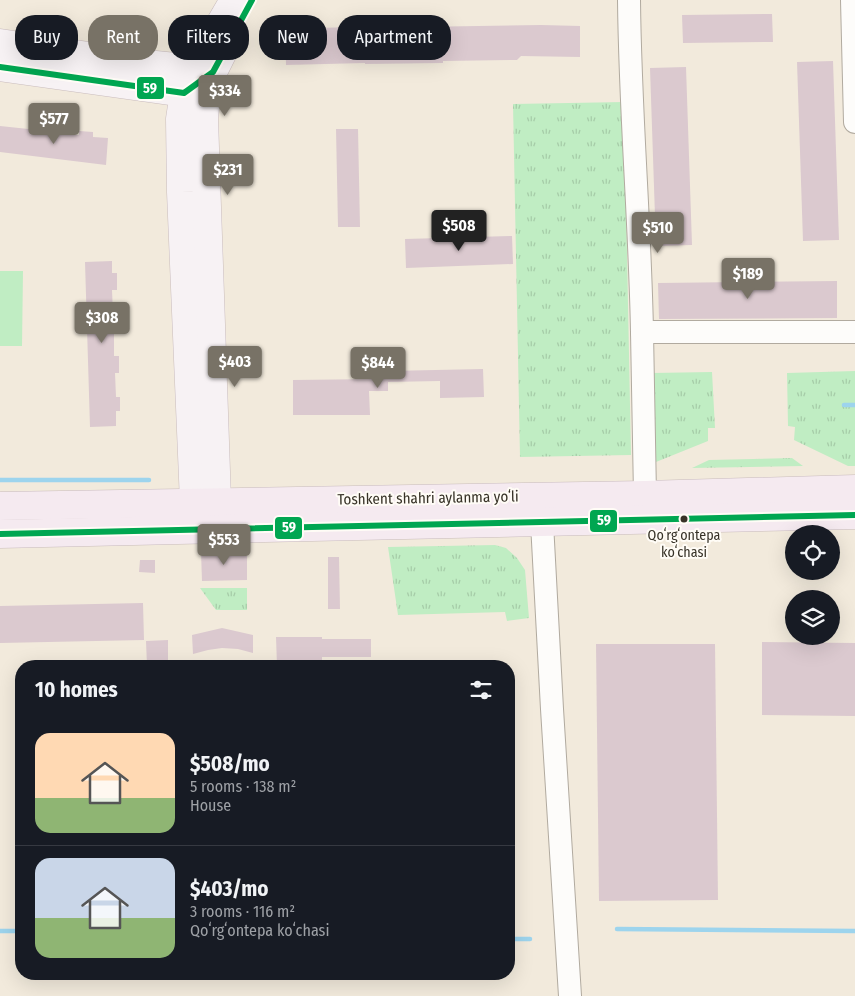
<!DOCTYPE html>
<html lang="en">
<head>
<meta charset="utf-8">
<style>
  body { margin:0; font-family:"Fira Sans Condensed",sans-serif; background:#20242c; color:#f1f3f6; height:100vh; display:flex; flex-direction:column; font-size:19px; white-space:nowrap }
  * { box-sizing:border-box; margin:0 }
  p { font-size:16px; color:#9ea1a6 }
  .icon { flex:none; width:28px; height:28px; fill:none; stroke:currentColor; stroke-width:2; stroke-linecap:round; stroke-linejoin:round }
  .map { position:relative; flex:1; overflow:hidden }
  .side { position:absolute; left:15px; top:660px; width:500px; height:320px; display:flex; flex-direction:column; background:#171b24; border-radius:20px; box-shadow:0 5px 20px #0002 }
  .side>* { flex:none }
  .hud { position:absolute; left:15px; top:15px; width:500px; height:45px; display:flex; gap:10px }
  .tools { position:absolute; left:785px; top:525px; display:grid; gap:10px }
  .tools a { display:grid; place-items:center; width:55px; height:55px; border-radius:50%; background:#171b24; box-shadow:0 5px 20px #0002; font-size:25px }
  .price { position:absolute; translate:-50% -42px; padding:0 11px; border-radius:5px; background:#787266; color:#fff; font-size:16px; line-height:32px; filter:drop-shadow(0 1px 2px #0008) }
  .price::after { content:''; position:absolute; left:50%; top:30px; width:15px; height:11px; margin-left:-8px; background:inherit; clip-path:polygon(0 0,100% 0,50% 100%) }
  .price.on { background:#222; color:#fff }
  ul { padding:0; list-style:none }
  li { display:flex; align-items:center; gap:15px; height:125px; padding:0 20px }
  li+li { border-top:1px solid #363941 }
  li span { display:grid; place-items:center; flex:none; width:140px; height:100px; border-radius:15px; color:#555 }
  li>.icon { margin-inline-start:auto }
  span .icon { width:60px; height:60px; fill:#fffc; stroke-width:1 }
  li b { font-size:21px }
  h2 { display:flex; justify-content:space-between; align-items:center; height:60px; padding:0 20px; font-size:21px }
  .tag { padding:0 18px; border-radius:20px; background:#171b24; box-shadow:0 5px 20px #0002; font-size:18px; line-height:45px }
  .tag.on { background:#787266; color:#fff }
  .map>svg:first-child { display:block }
  .grass { fill:url(#grass-tufts) }
  .pitch { fill:#c0edc3 }
  .lines { fill:none; stroke-linecap:round; stroke-linejoin:round }
  .stream { stroke:#9dd4ed; stroke-width:4.5 }
  .building { fill:#dbc9cf }
  .minor-casing { stroke:#b1aa9f; stroke-width:24 }
  .major-casing { stroke:#c9bcbd; stroke-width:29 }
  .highway-casing { stroke:#c9bcbd; stroke-width:29 }
  .minor { stroke:#fdfcfa; stroke-width:22 }
  .major { stroke:#f7f2f4; stroke-width:28 }
  .highway { stroke:#f5eaf0; stroke-width:28 }
  .bus-1-casing { stroke:#fffcf6; stroke-width:10 }
  .bus-1 { stroke:#00a651; stroke-width:6 }
  .bus-dot { fill:#373227; stroke:#fffcf6; stroke-width:2 }
  .labels { text-anchor:middle; stroke-width:4; stroke-linejoin:round; paint-order:stroke }
  .bus-label { font-size:14px; fill:#373227; stroke:#fffcf6 }
  .street-label { font-size:15px; fill:#373227; stroke:#fffcf6 }
  .line-badge { stroke:#fffcf6; stroke-width:2 }
  .badge-label { font-size:14px; text-anchor:middle; font-weight:bold; fill:#fff }
</style>
</head>
<body>
<div class="map">
<svg width="855" height="996" viewBox="0 0 855 996">
  <defs>
    <pattern id="grass-tufts" width="24" height="20" patternUnits="userSpaceOnUse" patternTransform="scale(1.25)"><rect width="24" height="20" fill="#c0edc3"/><path d="M3 7l-1-3M5 7V3M7 7l1-3M15 17l-1-3M17 17v-4M19 17l1-3" fill="none" stroke="#a6cca8"/></pattern>
  </defs>
  <rect width="100%" height="100%" fill="#f2eadc"/>
  <g class="grass">
    <polygon points="624,102 631,455 520,457 513,104"/>
    <polygon points="855,371 855,466 848,466 794,440 795,427 788,426 787,373"/>
    <polygon points="712,372 715,428 708,428 708,441 651,464 651,373"/>
    <polygon points="792,458 803,466 692,468 709,460"/>
    <polygon points="495,545 506,548 517,558 525,570 529,618 507,621 505,612 398,615 388,547"/>
    <polygon points="200,588 247,588 247,610 216,610"/>
  </g>
  <polygon class="pitch" points="0,271 23,271 22,346 0,346"/>
  <g class="lines">
    <g class="stream">
      <polyline points="844,405 855,405"/>
      <polyline points="0,480 149,480"/>
      <polyline points="617,929 855,931"/>
      <polyline points="0,931 21,931"/>
      <polyline points="509,939 530,939"/>
    </g>
  </g>
  <g class="building">
    <polygon points="772,14 773,42 683,43 682,15"/>
    <polygon points="541,25 580,26 580,57 521,56 517,60 443,61 443,63 365,64 365,63 286,65 285,29 352,27 352,28"/>
    <polygon points="833,61 839,240 803,241 797,62"/>
    <polygon points="686,67 692,245 656,246 650,68"/>
    <polygon points="0,126 38,130 39,126 56,128 55,132 79,135 79,131 93,132 93,137 108,138 106,165 0,152"/>
    <polygon points="336,129 358,129 360,227 338,227"/>
    <polygon points="512,236 513,264 406,268 405,239"/>
    <polygon points="112,261 112,273 117,273 117,290 112,290 113,314 117,314 118,328 114,328 114,356 119,356 119,373 115,373 116,397 120,397 120,411 116,411 116,426 90,427 85,262"/>
    <polygon points="837,281 837,318 659,319 658,283"/>
    <polygon points="377,354 387,354 388,371 483,369 484,397 440,398 440,381 388,382 388,391 369,391 370,415 293,415 293,380 377,379"/>
    <polygon points="247,551 247,580 202,581 201,552"/>
    <polygon points="328,557 339,557 340,609 328,609"/>
    <polygon points="140,560 155,560 155,573 139,572"/>
    <polygon points="143,603 144,640 0,643 0,606"/>
    <polygon points="222,628 253,635 253,653 238,649 222,648 208,650 193,654 192,635"/>
    <polygon points="276,637 322,637 322,639 371,639 371,657 322,657 322,666 277,666"/>
    <polygon points="168,640 168,666 147,666 146,641"/>
    <polygon points="762,642 855,643 855,716 762,715"/>
    <polygon points="596,644 715,644 718,900 599,901"/>
  </g>
  <g class="lines">
    <defs>
      <g id="minor">
        <path d="M 629,0 C 630,111 640,222 642,332 L 855,332"/>
        <polyline points="852,0 855,122"/>
        <polyline points="642,332 645,495"/>
        <polyline points="542,523 552,709 570,996"/>
      </g>
      <g id="major">
        <polyline points="0,43 136,63 195,69 211,72"/>
        <polyline points="0,67 184,93"/>
        <polyline points="203,524 194,502 181,192 180,119 184,93 195,69 210,41 234,0"/>
        <polyline points="208,524 217,501 204,119 206,96 213,72 225,48"/>
      </g>
      <g id="highway">
        <polyline points="0,506 645,495 855,489"/>
        <polyline points="0,534 855,515"/>
      </g>
    </defs>
    <use href="#minor" class="minor-casing"/>
    <use href="#major" class="major-casing"/>
    <use href="#highway" class="highway-casing"/>
    <use href="#minor" class="minor"/>
    <use href="#major" class="major"/>
    <use href="#highway" class="highway"/>
    <defs>
      <g id="bus-1">
        <polyline points="0,67 184,93 213,72 252,0"/>
        <polyline points="0,534 855,515"/>
      </g>
    </defs>
    <use href="#bus-1" class="bus-1-casing"/>
    <use href="#bus-1" class="bus-1"/>
  </g>
  <circle class="bus-dot" cx="684" cy="519" r="4.5"/>
  <g class="labels">
    <g class="bus-label">
      <text x="684" y="540">Qoʻrgʻontepa<tspan x="684" dy="17">koʻchasi</tspan></text>
    </g>
    <g class="street-label">
      <text transform="translate(428 498) rotate(-1)" y="5">Toshkent shahri aylanma yoʻli</text>
    </g>
  </g>
  <g class="line-badge">
    <rect x="136" y="76" width="29" height="24" rx="5" fill="#00a651"/>
    <rect x="589" y="509" width="29" height="24" rx="5" fill="#00a651"/>
    <rect x="274" y="516" width="29" height="24" rx="5" fill="#00a651"/>
  </g>
  <g class="badge-label">
    <text x="150" y="93">59</text>
    <text x="604" y="525">59</text>
    <text x="289" y="532">59</text>
  </g>
</svg>
<div class="tools">
<a><svg class="icon" aria-label="locate" viewBox="0 0 24 24"><circle cx="12" cy="12" r="6"/><path d="M12 2v4M12 18v4M2 12h4M18 12h4"/></svg></a>
<a><svg class="icon" aria-label="layers" viewBox="0 0 24 24"><path d="M12 4l9 5-9 5-9-5zM3 14l9 5 9-5"/></svg></a>
</div>
<b class="price" style="left:225px;top:117px">$334</b>
<b class="price" style="left:54px;top:145px">$577</b>
<b class="price" style="left:228px;top:196px">$231</b>
<b class="price on" style="left:459px;top:252px">$508</b>
<b class="price" style="left:658px;top:254px">$510</b>
<b class="price" style="left:748px;top:300px">$189</b>
<b class="price" style="left:102px;top:344px">$308</b>
<b class="price" style="left:235px;top:388px">$403</b>
<b class="price" style="left:378px;top:389px">$844</b>
<b class="price" style="left:224px;top:566px">$553</b>
<div class="hud">
<a class="tag">Buy</a>
<a class="tag on">Rent</a>
<a class="tag">Filters</a>
<a class="tag">New</a>
<a class="tag">Apartment</a>
</div>
<section class="side">
<h2>10 homes<svg class="icon" aria-label="filters" viewBox="0 0 24 24"><path d="M4 7h16M4 17h16"/><circle cx="9" cy="7" r="2"/><circle cx="15" cy="17" r="2"/></svg></h2>
<ul>
<li><span style="background:linear-gradient(#ffd9b3 65%,#8fb573 0)"><svg class="icon" aria-label="home" viewBox="0 0 24 24"><path d="M3 11l9-7 9 7M6 9v11h12V9"/></svg></span><div><b>$508/mo</b><p>5 rooms · 138 m²</p><p>House</p></div></li>
<li><span style="background:linear-gradient(#c9d6e8 60%,#8fb573 0)"><svg class="icon" aria-label="home" viewBox="0 0 24 24"><path d="M3 11l9-7 9 7M6 9v11h12V9"/></svg></span><div><b>$403/mo</b><p>3 rooms · 116 m²</p><p>Qoʻrgʻontepa koʻchasi</p></div></li>
</ul>
</section>
</div>
</body>
</html>
